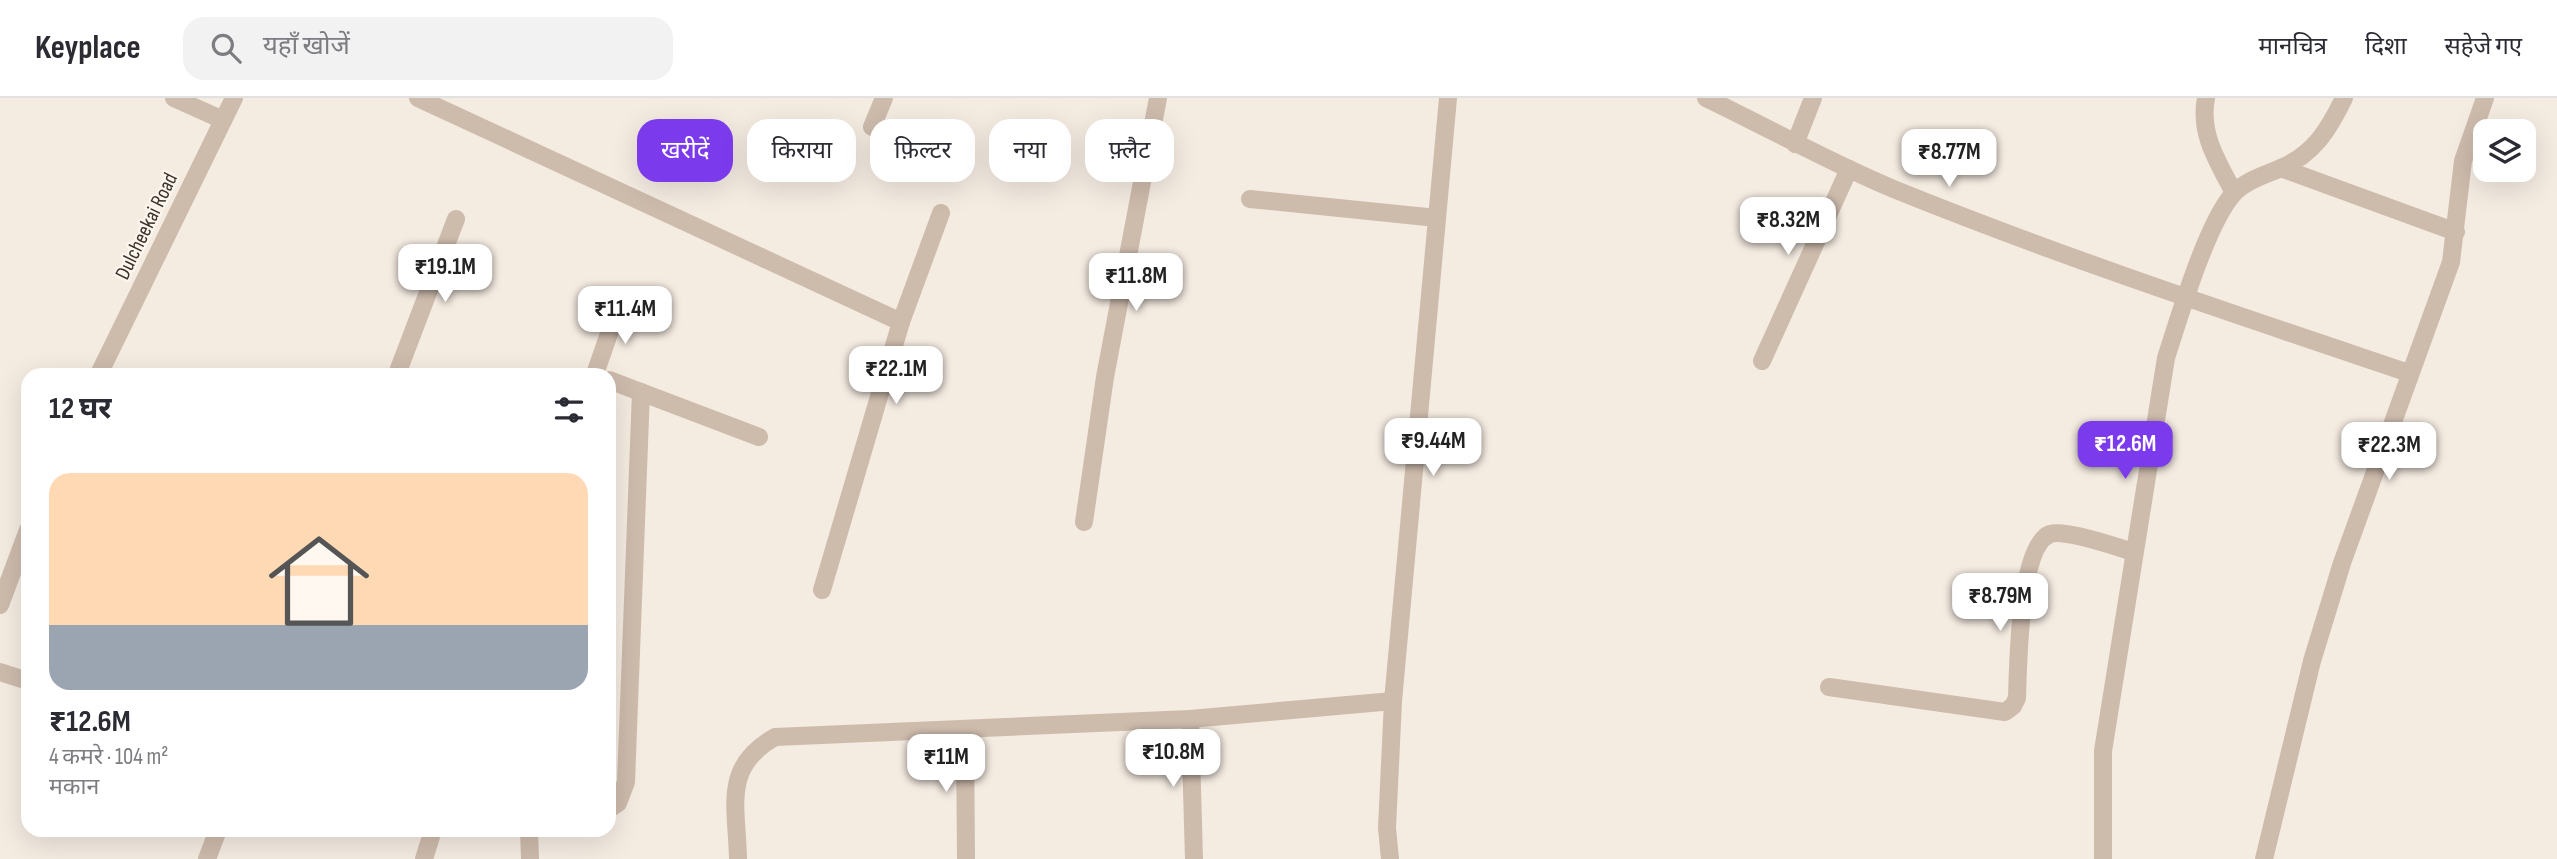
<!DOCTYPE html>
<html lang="hi">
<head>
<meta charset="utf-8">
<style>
  body { margin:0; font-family:"Sofia Sans Condensed","Noto Sans Devanagari",sans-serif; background:#f2f2f3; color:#2b2b33; height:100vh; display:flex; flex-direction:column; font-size:26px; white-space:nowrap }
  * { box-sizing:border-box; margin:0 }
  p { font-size:23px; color:#7c7c81 }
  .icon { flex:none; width:38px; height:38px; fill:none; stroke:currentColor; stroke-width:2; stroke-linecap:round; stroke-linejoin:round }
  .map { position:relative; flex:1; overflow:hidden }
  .drawer { position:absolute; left:21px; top:270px; width:595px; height:469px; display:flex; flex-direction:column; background:#fff; border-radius:21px; box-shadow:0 7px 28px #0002 }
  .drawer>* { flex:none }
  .guide { position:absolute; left:637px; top:21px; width:665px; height:63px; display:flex; gap:14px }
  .fabs { position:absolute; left:2473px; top:21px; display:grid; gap:14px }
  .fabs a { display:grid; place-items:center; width:63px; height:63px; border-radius:14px; background:#fff; box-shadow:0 7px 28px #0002; font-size:35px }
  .price { position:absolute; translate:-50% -60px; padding:0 16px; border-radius:14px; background:#fff; color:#222; font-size:23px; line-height:46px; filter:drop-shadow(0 2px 4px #0008) }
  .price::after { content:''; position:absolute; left:50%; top:42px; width:21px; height:16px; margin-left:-10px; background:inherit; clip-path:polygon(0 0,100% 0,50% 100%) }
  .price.on { background:#7c3aed; color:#fff }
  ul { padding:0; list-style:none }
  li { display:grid; align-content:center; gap:14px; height:371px; padding:0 28px }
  li span { display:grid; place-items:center; height:217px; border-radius:21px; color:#555 }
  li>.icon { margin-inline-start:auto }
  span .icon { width:126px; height:126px; fill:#fffc; stroke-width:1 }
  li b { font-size:30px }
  h2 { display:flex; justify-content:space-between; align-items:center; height:84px; padding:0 28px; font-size:30px }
  .pill { padding:0 24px; border-radius:21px; background:#fff; box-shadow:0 7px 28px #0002; font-size:24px; line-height:63px }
  .pill.on { background:#7c3aed; color:#fff }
  header { display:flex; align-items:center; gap:42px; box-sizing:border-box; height:98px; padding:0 35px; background:#fff; border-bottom:2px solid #e1e1e2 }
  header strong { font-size:33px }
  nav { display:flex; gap:38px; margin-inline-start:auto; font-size:24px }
  .search { width:490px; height:63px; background:#f2f2f3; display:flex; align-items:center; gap:18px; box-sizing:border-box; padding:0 24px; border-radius:21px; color:#7c7c81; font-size:26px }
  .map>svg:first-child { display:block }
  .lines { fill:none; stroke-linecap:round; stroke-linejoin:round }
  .minor { stroke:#cdbbac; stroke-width:18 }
  .labels { text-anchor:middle; stroke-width:5; stroke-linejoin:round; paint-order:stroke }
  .street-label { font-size:21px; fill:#3b302b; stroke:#fbf5ee }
</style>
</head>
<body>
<header>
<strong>Keyplace</strong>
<div class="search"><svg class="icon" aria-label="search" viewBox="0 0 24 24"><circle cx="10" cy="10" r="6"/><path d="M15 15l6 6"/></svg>यहाँ खोजें</div>
<nav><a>मानचित्र</a><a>दिशा</a><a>सहेजे गए</a></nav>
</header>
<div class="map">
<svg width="2557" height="761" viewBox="0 0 2557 761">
  <rect width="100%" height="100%" fill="#f4ebe1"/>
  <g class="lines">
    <g class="minor">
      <polyline points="174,0 223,22"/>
      <polyline points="418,0 901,224"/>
      <path d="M 1706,0 C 1769,30 1830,65 1896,92 C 2064,160 2237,217 2409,275"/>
      <path d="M 2206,0 C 2199,36 2218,64 2234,95"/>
      <polyline points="872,29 884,0"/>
      <polyline points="1795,46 1813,0"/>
      <polyline points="2281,70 2456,134"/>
      <polyline points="1250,101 1437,120"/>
      <polyline points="1762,263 1849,71"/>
      <polyline points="99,276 234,0"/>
      <polyline points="397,276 456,121"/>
      <polyline points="595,276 619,207"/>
      <polyline points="609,282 759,339"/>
      <polyline points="1084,424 1105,279 1158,0"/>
      <polyline points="822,492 901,224 941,115"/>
      <polyline points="0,507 28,432"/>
      <polyline points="0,574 28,583"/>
      <path d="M 1829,589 L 2005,614 L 2013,608 L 2017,600 C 2018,570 2019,448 2050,436 C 2066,431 2116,449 2134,454"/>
      <polyline points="1190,621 1194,761"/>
      <polyline points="965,631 966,761"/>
      <polyline points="609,711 618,705 626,684 641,294"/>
      <polyline points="529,732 530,761"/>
      <polyline points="207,761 218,732"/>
      <polyline points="424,761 433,732"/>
      <path d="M 738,761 C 737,708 722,669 775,639 L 1190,621 L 1393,603"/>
      <polyline points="1390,761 1387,730 1393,603 1448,0"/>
      <path d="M 2103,761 L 2103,653 L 2166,260 C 2179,220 2207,124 2234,95 C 2247,82 2265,77 2281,70 C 2314,56 2329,31 2344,0"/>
      <polyline points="2264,761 2312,563 2342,465 2451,164 2463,63 2485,0"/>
    </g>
  </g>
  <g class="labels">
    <g class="street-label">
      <text transform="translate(146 128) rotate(-64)" y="7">Dulcheekai Road</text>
    </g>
  </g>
</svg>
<div class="fabs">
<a><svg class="icon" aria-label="layers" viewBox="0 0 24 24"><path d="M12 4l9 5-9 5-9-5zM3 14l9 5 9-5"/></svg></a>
</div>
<b class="price" style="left:1949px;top:91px">₹8.77M</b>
<b class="price" style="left:1788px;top:159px">₹8.32M</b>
<b class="price" style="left:445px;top:206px">₹19.1M</b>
<b class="price" style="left:1136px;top:215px">₹11.8M</b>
<b class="price" style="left:625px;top:248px">₹11.4M</b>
<b class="price" style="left:896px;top:308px">₹22.1M</b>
<b class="price" style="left:1433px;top:380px">₹9.44M</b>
<b class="price on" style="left:2125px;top:383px">₹12.6M</b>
<b class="price" style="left:2389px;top:384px">₹22.3M</b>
<b class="price" style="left:2000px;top:535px">₹8.79M</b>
<b class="price" style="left:1173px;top:691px">₹10.8M</b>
<b class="price" style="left:946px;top:696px">₹11M</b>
<div class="guide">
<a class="pill on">खरीदें</a>
<a class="pill">किराया</a>
<a class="pill">फ़िल्टर</a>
<a class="pill">नया</a>
<a class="pill">फ़्लैट</a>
</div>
<section class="drawer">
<h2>12 घर<svg class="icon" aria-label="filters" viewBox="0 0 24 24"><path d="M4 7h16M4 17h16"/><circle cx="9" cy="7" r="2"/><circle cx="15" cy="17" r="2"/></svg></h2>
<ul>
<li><span style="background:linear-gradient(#ffd9b3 70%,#9aa5b1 0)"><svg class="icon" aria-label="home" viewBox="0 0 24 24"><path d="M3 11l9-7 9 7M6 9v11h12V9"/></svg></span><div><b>₹12.6M</b><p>4 कमरे · 104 m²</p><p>मकान</p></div></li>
</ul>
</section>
</div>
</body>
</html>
